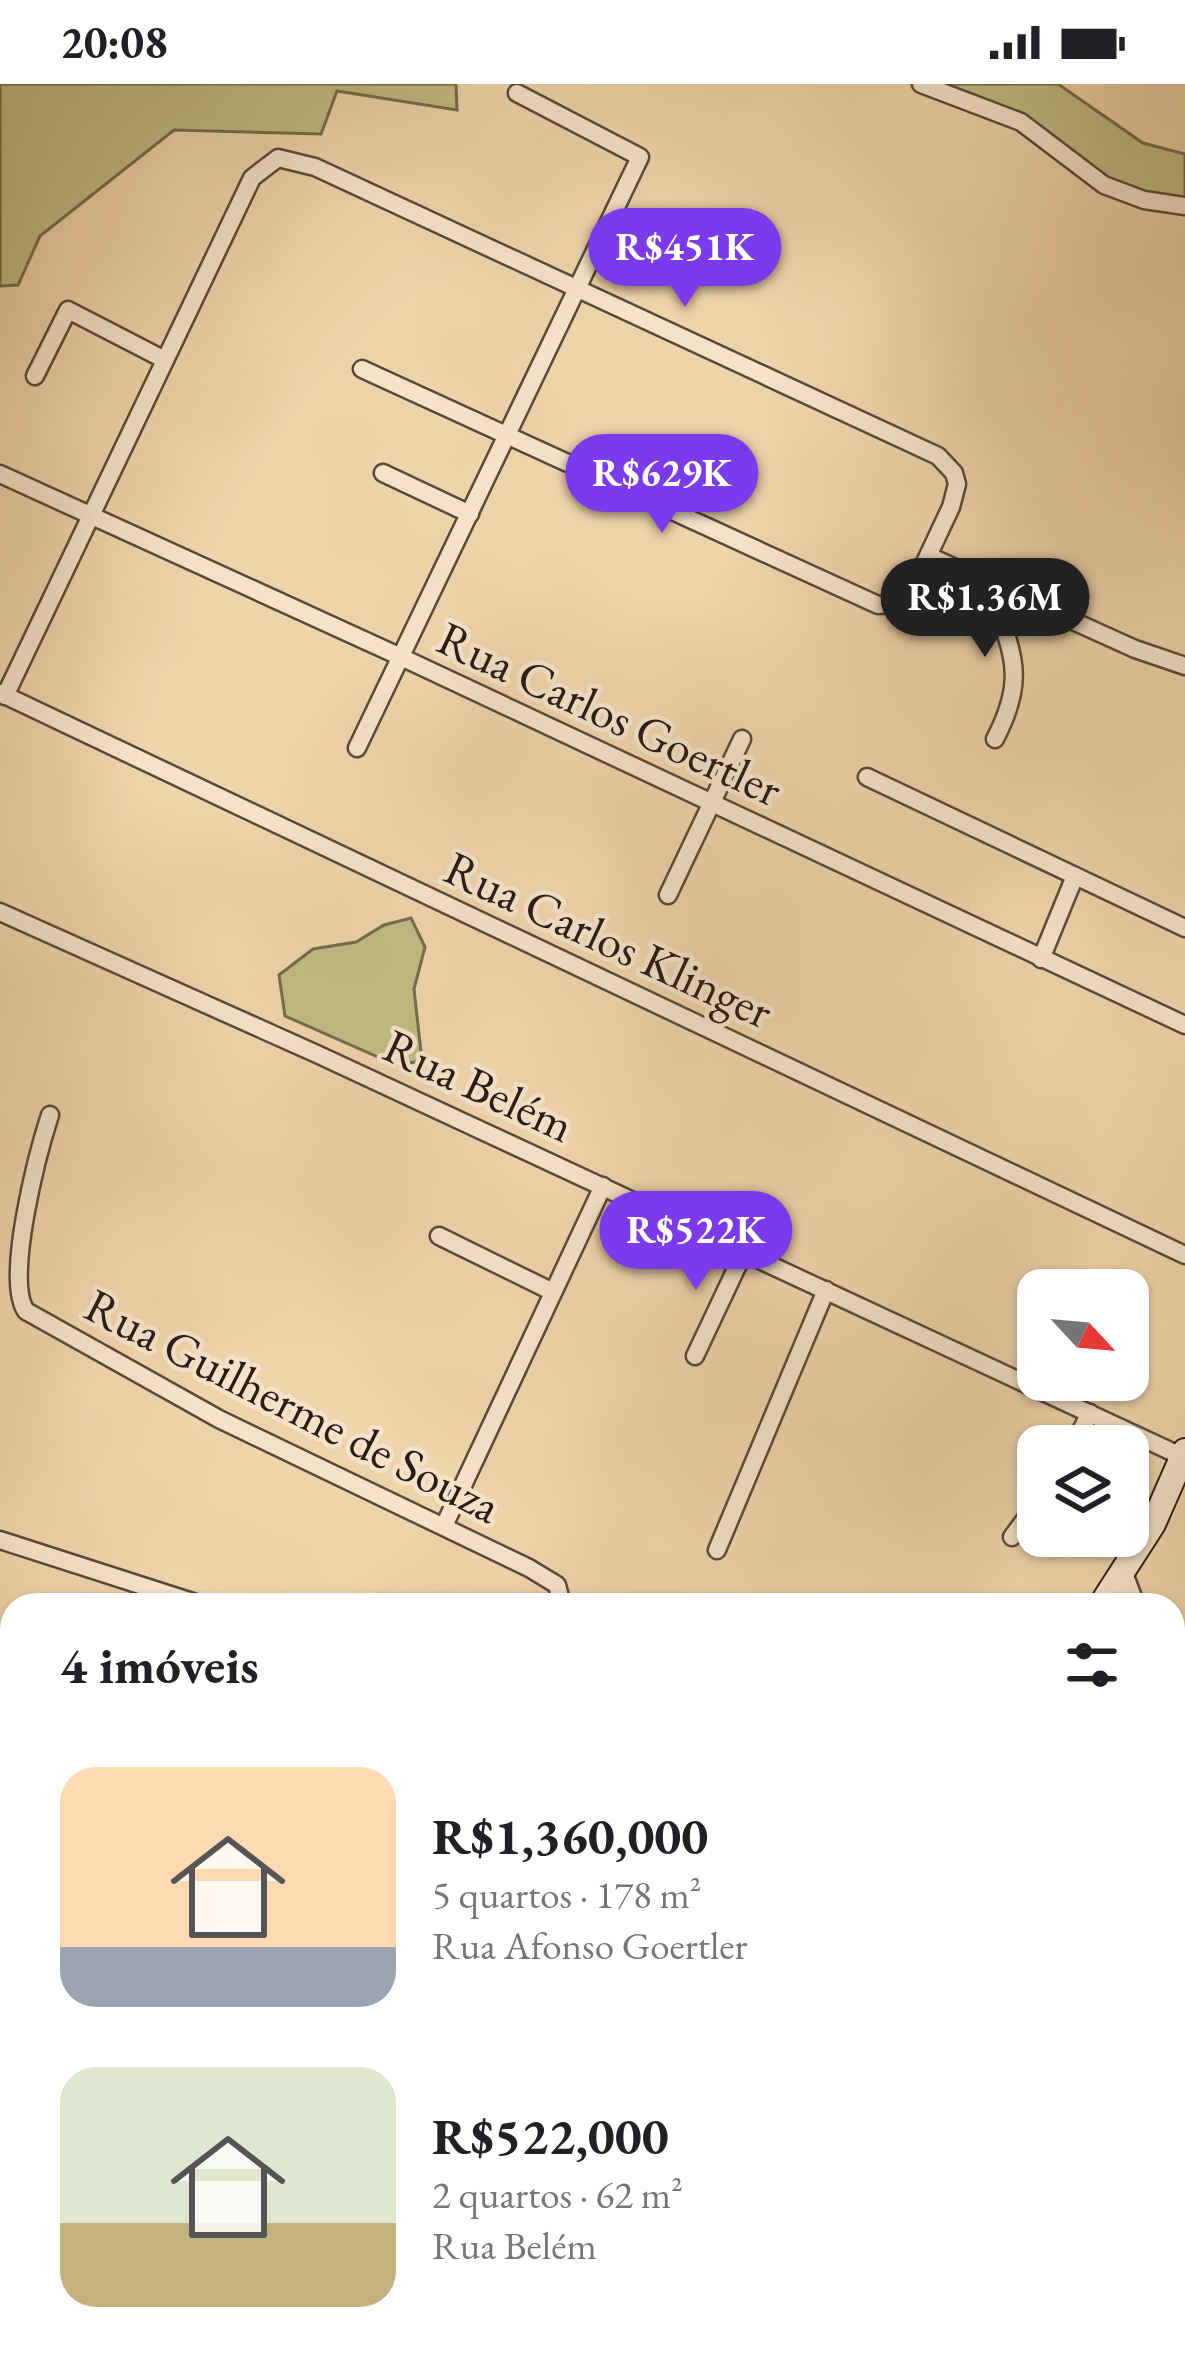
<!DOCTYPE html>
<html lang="pt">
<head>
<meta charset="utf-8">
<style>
  body { margin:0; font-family:"EB Garamond",serif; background:#f2f2f2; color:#202124; height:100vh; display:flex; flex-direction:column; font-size:45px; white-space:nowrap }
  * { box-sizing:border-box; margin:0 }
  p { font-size:39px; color:#757577 }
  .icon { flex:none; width:66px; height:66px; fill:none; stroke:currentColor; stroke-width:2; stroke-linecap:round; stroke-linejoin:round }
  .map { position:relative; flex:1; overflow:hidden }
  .side { position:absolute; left:0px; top:1509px; width:1185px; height:768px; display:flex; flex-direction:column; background:#fff; border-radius:36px 36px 0 0; box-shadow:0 3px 9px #0004 }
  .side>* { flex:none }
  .needle { width:78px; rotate:116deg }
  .buttons { position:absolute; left:1017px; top:1185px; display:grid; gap:24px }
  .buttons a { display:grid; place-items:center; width:132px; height:132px; border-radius:24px; background:#fff; box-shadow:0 3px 9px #0004; font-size:60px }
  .price { position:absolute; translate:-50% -102px; padding:0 27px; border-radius:42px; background:#7c3aed; color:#fff; font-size:39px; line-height:78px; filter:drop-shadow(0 3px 6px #0008) }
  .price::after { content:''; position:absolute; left:50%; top:72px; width:36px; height:27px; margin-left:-18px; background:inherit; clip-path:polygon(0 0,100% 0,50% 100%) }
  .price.on { background:#222; color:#fff }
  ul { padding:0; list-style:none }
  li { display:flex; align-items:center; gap:36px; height:300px; padding:0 60px }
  li span { display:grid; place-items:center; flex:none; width:336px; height:240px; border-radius:36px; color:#555 }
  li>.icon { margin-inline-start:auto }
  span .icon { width:144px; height:144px; fill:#fffc; stroke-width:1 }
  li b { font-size:51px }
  h2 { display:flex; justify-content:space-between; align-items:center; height:144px; padding:0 60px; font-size:51px }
  .status { display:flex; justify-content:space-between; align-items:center; height:84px; padding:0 60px; background:#fff; direction:ltr }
  .status svg { height:33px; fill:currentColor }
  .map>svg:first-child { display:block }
  .green { fill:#bfbb84; stroke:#746c4d; stroke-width:3 }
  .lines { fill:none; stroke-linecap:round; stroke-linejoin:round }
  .street-casing { stroke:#5a4a3b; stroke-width:21 }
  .secondary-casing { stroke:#281c16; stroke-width:28 }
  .street { stroke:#f5e2c8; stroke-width:16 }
  .secondary { stroke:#f5e2c8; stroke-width:24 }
  .labels { text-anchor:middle; stroke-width:9; stroke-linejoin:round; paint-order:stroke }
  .street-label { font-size:48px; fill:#281c16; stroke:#f5e2c8 }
</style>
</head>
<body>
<div class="status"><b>20:08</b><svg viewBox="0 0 49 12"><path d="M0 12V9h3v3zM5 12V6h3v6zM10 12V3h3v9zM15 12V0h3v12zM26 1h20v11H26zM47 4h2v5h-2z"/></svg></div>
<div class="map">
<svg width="1185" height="2277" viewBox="0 0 1185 2277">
  <rect width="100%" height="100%" fill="#efd3ab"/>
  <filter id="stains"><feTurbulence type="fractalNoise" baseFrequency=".00167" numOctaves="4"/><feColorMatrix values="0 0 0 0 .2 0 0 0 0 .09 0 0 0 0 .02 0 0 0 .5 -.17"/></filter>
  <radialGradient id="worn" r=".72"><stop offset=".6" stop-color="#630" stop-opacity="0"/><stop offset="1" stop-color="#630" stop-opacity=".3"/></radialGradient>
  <g class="green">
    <polygon points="0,0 456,0 457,26 337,7 321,50 174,46 40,152 18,201 0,202"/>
    <polygon points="921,0 1058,0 1143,59 1185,70 1185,122 1126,110 1053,59"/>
    <polygon points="411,834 425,863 414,905 422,977 396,981 285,932 279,891 313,865 356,858 384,841"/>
  </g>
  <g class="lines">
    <defs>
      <g id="street">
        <polyline points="921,0 1021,38 1104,101 1144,116 1185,122"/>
        <polyline points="35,292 68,226 165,276"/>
        <polyline points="383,389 470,430"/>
        <polyline points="0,390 401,573 1185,941"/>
        <polyline points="929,472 1135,565 1185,582"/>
        <path d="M 989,499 C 1009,566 1030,588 995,655"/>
        <polyline points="0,609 1185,1171"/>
        <polyline points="5,612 252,94 278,74 315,83 938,372 954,389 957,400 951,423 911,508 896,520 878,521 362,285"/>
        <polyline points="357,664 640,73 517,9"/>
        <polyline points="867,693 1185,844"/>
        <polyline points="668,811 742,655"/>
        <polyline points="0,828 319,971 1183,1373"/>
        <polyline points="1041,875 1075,792"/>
        <path d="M 50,1031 C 38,1068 4,1196 26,1227 L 219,1335 L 529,1484 L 557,1501 L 562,1521"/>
        <polyline points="439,1152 553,1208"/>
        <polyline points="695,1272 744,1168"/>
        <polyline points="1073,1362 1090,1329"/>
        <polyline points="444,1442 603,1102"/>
        <polyline points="1012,1453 1038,1418"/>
        <polyline points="0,1456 202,1521"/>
        <polyline points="717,1466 826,1206"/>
        <polyline points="1124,1489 1136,1521"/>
        <polyline points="1173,1622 1185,1655"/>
        <polyline points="0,2045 12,2052"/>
        <polyline points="1173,2130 1185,2144"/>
        <polyline points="525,2265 534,2277"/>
        <polyline points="752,2265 762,2277"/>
        <polyline points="1008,2265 1017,2277"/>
      </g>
      <g id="secondary">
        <polyline points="1101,1521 1153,1440 1185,1367"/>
        <polyline points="0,2195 12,2178"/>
      </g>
    </defs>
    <use href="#street" class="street-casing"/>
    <use href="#secondary" class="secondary-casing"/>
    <use href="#street" class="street"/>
    <use href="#secondary" class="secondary"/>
  </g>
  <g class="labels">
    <g class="street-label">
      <text transform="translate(610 629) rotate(25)" y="17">Rua Carlos Goertler</text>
      <text transform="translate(609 855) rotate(25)" y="17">Rua Carlos Klinger</text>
      <text transform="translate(479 1001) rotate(25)" y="17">Rua Belém</text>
      <text transform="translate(293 1321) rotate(27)" y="17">Rua Guilherme de Souza</text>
    </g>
  </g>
  <rect width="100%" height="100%" filter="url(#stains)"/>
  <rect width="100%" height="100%" fill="url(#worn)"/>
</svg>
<div class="buttons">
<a><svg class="needle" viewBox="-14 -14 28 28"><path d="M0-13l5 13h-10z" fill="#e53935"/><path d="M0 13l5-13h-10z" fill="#757577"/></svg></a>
<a><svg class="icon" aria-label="layers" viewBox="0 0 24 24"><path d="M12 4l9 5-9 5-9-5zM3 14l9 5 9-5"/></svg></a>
</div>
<b class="price" style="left:685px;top:226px">R$451K</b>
<b class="price" style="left:662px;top:452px">R$629K</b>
<b class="price on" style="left:985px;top:576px">R$1.36M</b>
<b class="price" style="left:696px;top:1209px">R$522K</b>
<section class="side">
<h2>4 imóveis<svg class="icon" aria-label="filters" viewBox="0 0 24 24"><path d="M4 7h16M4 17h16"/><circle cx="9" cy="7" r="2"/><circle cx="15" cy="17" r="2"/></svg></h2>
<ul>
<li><span style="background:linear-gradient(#ffd9b3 75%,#9aa5b1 0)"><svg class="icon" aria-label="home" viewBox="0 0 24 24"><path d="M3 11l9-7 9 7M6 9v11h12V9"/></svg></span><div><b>R$1,360,000</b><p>5 quartos · 178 m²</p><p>Rua Afonso Goertler</p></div></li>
<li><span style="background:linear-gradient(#dfe7d0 65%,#c2b280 0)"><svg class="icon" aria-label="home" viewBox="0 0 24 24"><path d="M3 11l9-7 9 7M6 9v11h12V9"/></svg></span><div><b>R$522,000</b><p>2 quartos · 62 m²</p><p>Rua Belém</p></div></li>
</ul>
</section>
</div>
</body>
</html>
